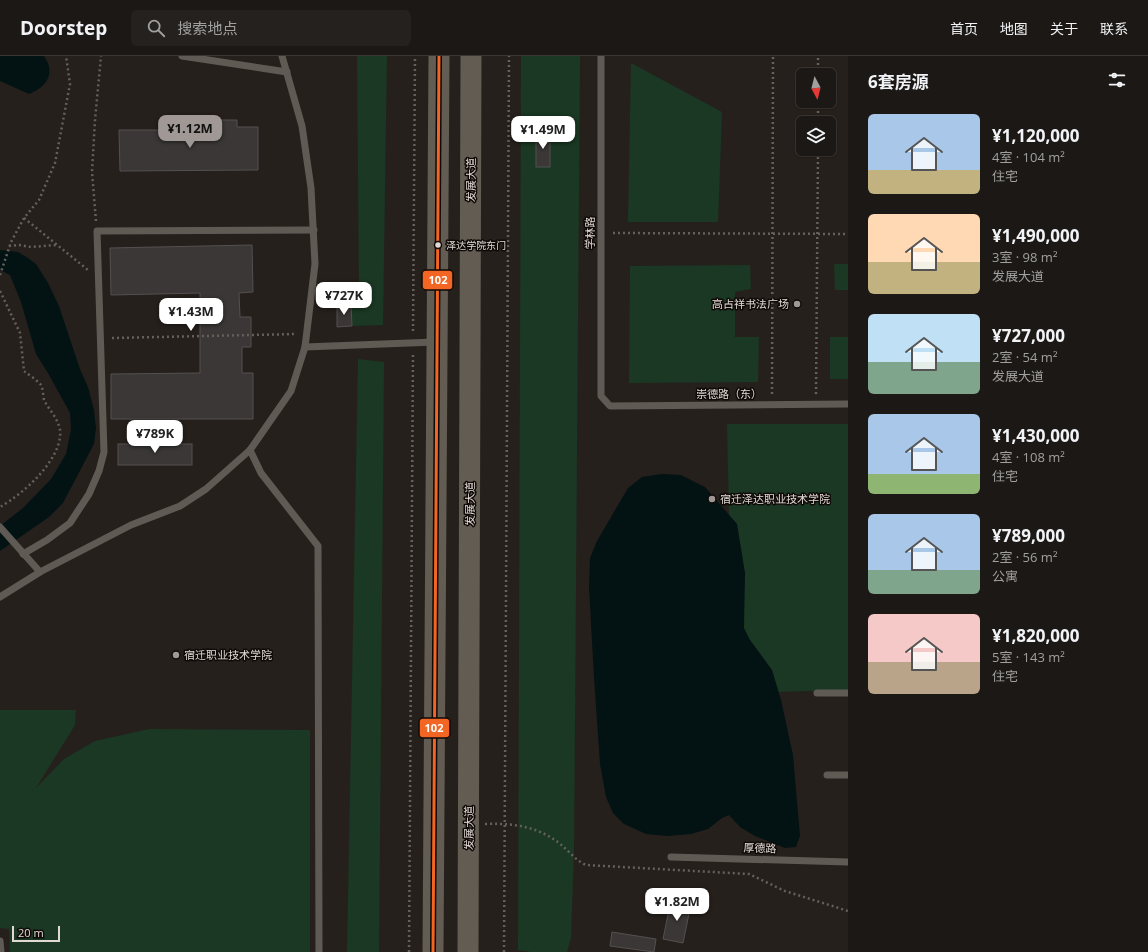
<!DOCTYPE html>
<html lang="zh">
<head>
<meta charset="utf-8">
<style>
  body { margin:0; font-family:"Open Sans","Noto Sans SC",sans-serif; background:#25211e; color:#f1f3f6; height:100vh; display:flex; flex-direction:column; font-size:15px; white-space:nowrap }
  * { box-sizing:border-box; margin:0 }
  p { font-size:13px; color:#a0a0a0 }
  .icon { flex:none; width:22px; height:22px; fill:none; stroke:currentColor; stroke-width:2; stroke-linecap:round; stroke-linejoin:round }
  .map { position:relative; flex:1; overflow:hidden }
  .sheet { display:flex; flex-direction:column; background:#1c1815; width:300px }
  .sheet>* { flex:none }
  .needle { width:26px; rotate:173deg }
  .tools { position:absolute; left:796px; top:12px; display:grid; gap:8px }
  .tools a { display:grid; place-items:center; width:40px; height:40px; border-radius:6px; background:#1c1815; box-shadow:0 1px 3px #0004,0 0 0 1px #3a3734; font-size:20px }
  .scale { position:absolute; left:12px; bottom:10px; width:48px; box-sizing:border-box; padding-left:4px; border:2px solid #e1d9d4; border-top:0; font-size:11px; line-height:14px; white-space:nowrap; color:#e1d9d4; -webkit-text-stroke:3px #0f0a07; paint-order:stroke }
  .price { position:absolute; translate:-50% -34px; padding:0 9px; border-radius:8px; background:#fff; color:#222; font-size:13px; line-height:26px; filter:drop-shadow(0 1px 2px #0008) }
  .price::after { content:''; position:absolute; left:50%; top:24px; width:12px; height:9px; margin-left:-6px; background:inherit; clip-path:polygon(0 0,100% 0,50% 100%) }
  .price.active { background:#a09894; color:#111 }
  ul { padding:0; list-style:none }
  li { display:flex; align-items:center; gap:12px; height:100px; padding:0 20px }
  li span { display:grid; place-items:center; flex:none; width:112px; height:80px; border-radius:6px; color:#555 }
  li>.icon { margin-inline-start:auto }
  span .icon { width:48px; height:48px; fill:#fffc; stroke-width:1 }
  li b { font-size:17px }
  h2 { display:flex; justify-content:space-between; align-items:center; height:48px; padding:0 20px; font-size:17px }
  header { display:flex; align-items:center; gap:24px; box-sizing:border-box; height:56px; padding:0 20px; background:#1c1815; border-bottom:1px solid #3a3734 }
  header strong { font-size:19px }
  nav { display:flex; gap:22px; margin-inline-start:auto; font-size:14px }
  .search { width:280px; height:36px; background:#25211e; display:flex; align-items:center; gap:10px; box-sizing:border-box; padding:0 14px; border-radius:6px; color:#a0a0a0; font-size:15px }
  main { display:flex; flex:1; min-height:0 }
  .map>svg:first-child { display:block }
  .green { fill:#1a3823 }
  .water { fill:#031213 }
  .building { fill:#3a3736; stroke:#545051 }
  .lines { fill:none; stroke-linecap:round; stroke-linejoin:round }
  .path { stroke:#64605a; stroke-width:2.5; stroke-dasharray:2 3; stroke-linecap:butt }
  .lane { stroke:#5f5b54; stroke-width:7 }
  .primary { stroke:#625c53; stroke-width:21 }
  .bus-1-casing { stroke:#0f0a07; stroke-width:6 }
  .bus-1 { stroke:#f26522; stroke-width:3 }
  .bus-dot { fill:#e1d9d4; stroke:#0f0a07; stroke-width:1.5 }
  .poi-dot { fill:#a09894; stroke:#0f0a07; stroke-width:1.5 }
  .labels { text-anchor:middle; stroke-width:3; stroke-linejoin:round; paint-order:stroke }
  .bus-label { font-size:10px; fill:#e1d9d4; stroke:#0f0a07; text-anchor:start }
  .street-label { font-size:11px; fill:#e1d9d4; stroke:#0f0a07 }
  .poi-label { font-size:11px; fill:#e1d9d4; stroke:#0f0a07; text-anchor:start }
  .line-badge { stroke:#0f0a07; stroke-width:1.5 }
  .badge-label { font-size:11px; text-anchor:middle; font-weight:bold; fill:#fff }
</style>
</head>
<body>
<header>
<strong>Doorstep</strong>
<div class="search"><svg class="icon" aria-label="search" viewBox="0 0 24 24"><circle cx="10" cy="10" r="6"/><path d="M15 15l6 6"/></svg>搜索地点</div>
<nav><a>首页</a><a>地图</a><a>关于</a><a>联系</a></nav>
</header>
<main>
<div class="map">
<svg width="848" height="896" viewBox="0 0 848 896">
  <rect width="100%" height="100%" fill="#26201c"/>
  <g class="green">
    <polygon points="357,0 387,0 383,269 352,270 351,248 359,239"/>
    <polygon points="521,0 580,0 574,793 571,882 567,896 531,896 518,894"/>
    <polygon points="631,7 722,56 718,166 628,166"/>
    <polygon points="834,208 848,208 848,234 835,234"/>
    <polygon points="750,209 751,233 735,236 735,281 759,281 758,326 629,327 630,210"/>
    <rect x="830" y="281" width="18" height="42"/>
    <polygon points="358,303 384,306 379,896 347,896"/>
    <polygon points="727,368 848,368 848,634 733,637"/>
    <polygon points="0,654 76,654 75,669 36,732 64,703 95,685 149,673 310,674 310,896 10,896 9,873 0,872"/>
  </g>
  <g class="water">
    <path d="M 0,0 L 44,0 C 56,17 47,31 29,38 L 0,25 Z"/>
    <polygon points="0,194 18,196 28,202 36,208 48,227 59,250 80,313 88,331 94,354 96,372 94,388 63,447 49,461 0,495 0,470 23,452 51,423 66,398 71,374 70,357 48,317 36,298 21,246 10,219 0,214"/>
    <polygon points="662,418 681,419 705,431 737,468 745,517 744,572 750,584 772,614 781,644 793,699 800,780 796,791 785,792 755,780 740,771 729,759 722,762 708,773 691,778 667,780 646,778 624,768 613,757 606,741 600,708 594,622 589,531 590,502 597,485 628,432 642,421"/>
  </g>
  <g class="building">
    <polygon points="215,64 237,64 237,71 258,71 258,114 120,115 119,74 215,74"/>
    <rect x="536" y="77" width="14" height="34"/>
    <polygon points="252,189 253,236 239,237 240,261 251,261 251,291 242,291 242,317 253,317 253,363 111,363 111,318 200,317 200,237 111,239 110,192"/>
    <polygon points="351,248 352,270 337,271 337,249"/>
    <rect x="118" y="388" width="74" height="21"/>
    <polygon points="671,844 691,848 683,887 663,883"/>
    <polygon points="612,876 656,883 654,896 610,890"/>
  </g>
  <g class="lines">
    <g class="path">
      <polyline points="818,19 818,0"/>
      <polyline points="818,67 818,45"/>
      <polyline points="24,162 88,214"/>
      <polyline points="96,165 92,116 95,64 101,0"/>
      <polyline points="613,177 848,178"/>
      <polyline points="9,190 19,189 31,191 56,189"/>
      <polyline points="0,219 11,186 24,162 39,144 55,107 70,28 66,0"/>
      <path d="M 0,235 L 20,277 L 24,315 C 29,319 37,324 41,329 C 43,333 43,339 44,344 C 49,354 58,362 60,374 C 63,403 23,438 0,451"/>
      <polyline points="413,275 415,0"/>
      <polyline points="112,282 297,278"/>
      <polyline points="772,338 773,0"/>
      <polyline points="816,338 818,93"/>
      <path d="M 485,768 C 512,767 537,770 559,787 C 568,794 575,804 586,809 L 749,818 L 785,835 L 848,855"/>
      <polyline points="409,896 413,296"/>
      <polyline points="504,896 509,0"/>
    </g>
    <g class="lane">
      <polyline points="182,0 287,16"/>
      <polyline points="601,0 601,340 610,350 848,348"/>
      <polyline points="305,291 435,286"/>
      <polyline points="250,394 261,417 318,490 319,896"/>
      <polyline points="0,471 40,516"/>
      <polyline points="23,498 47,484 70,467 89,438 99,415 104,396 97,175 314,174"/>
      <polyline points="0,541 40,516 131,469 180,450 206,433 250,394 291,335 305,291 315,208 311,132 302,70 282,0"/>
      <polyline points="817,637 848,637"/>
      <polyline points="827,719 848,719"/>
      <polyline points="671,801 848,806"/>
      <polyline points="0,885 1,896"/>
    </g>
    <g class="primary">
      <polyline points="433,896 439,0"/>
      <polyline points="468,896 471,0"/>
    </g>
    <defs>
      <polyline id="bus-1" points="433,896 439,0"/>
    </defs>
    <use href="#bus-1" class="bus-1-casing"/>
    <use href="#bus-1" class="bus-1"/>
  </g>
  <circle class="bus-dot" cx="438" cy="189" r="3.5"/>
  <g class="poi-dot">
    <circle cx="797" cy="248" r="4"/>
    <circle cx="712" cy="443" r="4"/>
    <circle cx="176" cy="599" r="4"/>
  </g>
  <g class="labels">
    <g class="bus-label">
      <text x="446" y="193">泽达学院东门</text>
    </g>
    <g class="street-label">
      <text transform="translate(471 124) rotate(-90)" y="4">发展大道</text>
      <text transform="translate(590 177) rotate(-90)" y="4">学林路</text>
      <text x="729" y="342">崇德路（东）</text>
      <text transform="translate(470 448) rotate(-90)" y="4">发展大道</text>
      <text transform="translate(469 772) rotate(-90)" y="4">发展大道</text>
      <text transform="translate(760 792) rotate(2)" y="4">厚德路</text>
    </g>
    <g class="poi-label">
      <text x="789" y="252" text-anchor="end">高占祥书法广场</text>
      <text x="720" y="447">宿迁泽达职业技术学院</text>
      <text x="184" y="603">宿迁职业技术学院</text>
    </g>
  </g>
  <g class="line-badge">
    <rect x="422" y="214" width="31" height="20" rx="4" fill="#f26522"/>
    <rect x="419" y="662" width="31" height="20" rx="4" fill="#f26522"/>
  </g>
  <g class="badge-label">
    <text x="438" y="228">102</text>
    <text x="434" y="676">102</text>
  </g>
</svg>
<div class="tools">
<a><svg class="needle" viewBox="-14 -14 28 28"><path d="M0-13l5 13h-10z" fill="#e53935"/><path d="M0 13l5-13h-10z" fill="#a0a0a0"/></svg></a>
<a><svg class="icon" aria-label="layers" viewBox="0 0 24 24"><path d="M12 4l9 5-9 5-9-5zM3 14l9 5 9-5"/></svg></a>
</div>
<div class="scale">20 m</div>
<b class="price active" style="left:190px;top:93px">¥1.12M</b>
<b class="price" style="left:543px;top:94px">¥1.49M</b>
<b class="price" style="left:344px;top:260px">¥727K</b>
<b class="price" style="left:191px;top:276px">¥1.43M</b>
<b class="price" style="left:155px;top:398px">¥789K</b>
<b class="price" style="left:677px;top:866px">¥1.82M</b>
</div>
<section class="sheet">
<h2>6套房源<svg class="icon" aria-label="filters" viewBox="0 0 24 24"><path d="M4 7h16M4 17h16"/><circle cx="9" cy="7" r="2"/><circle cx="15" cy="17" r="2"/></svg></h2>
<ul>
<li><span style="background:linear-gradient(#a9c7e8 70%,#c2b280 0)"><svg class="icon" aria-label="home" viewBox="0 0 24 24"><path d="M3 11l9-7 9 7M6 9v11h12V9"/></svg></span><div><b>¥1,120,000</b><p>4室 · 104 m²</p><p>住宅</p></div></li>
<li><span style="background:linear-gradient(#ffd9b3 60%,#c2b280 0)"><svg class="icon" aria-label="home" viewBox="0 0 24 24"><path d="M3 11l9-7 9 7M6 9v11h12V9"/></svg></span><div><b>¥1,490,000</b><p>3室 · 98 m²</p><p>发展大道</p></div></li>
<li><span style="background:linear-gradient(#bfe0f5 60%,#7fa58c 0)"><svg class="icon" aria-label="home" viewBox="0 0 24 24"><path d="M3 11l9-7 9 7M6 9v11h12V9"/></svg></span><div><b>¥727,000</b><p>2室 · 54 m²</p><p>发展大道</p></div></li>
<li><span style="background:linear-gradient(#a9c7e8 75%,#8fb573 0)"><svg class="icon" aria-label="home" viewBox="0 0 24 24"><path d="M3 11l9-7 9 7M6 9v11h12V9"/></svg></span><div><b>¥1,430,000</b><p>4室 · 108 m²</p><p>住宅</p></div></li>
<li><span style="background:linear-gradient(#a9c7e8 70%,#7fa58c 0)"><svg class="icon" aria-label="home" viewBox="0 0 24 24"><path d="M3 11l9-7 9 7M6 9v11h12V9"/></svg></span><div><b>¥789,000</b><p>2室 · 56 m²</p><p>公寓</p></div></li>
<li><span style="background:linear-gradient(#f6c9c9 60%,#b9a48a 0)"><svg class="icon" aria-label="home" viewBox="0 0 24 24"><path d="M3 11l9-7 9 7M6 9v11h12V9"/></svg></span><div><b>¥1,820,000</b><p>5室 · 143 m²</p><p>住宅</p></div></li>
</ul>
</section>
</main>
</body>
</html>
